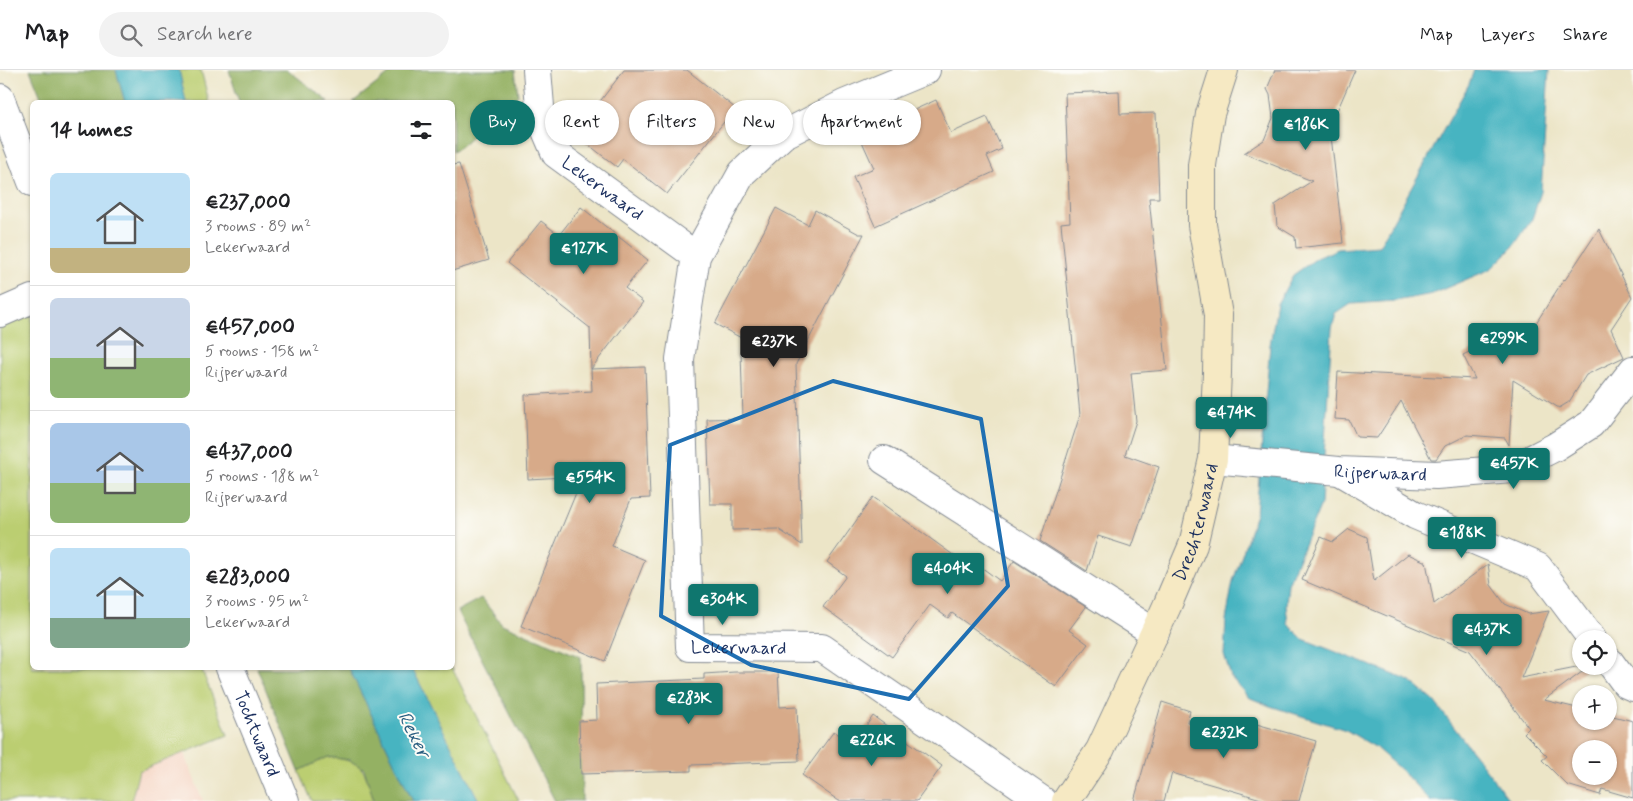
<!DOCTYPE html>
<html lang="en">
<head>
<meta charset="utf-8">
<style>
  body { margin:0; font-family:Mynerve,sans-serif; background:#f2f2f2; color:#202124; height:100vh; display:flex; flex-direction:column; font-size:19px; white-space:nowrap }
  * { box-sizing:border-box; margin:0 }
  p { font-size:16px; color:#757577 }
  .icon { flex:none; width:28px; height:28px; fill:none; stroke:currentColor; stroke-width:2; stroke-linecap:round; stroke-linejoin:round }
  .map { position:relative; flex:1; overflow:hidden }
  .sheet { position:absolute; left:30px; top:30px; width:425px; height:570px; display:flex; flex-direction:column; background:#fff; border-radius:8px; box-shadow:0 1px 4px #0004 }
  .sheet>* { flex:none }
  .hud { position:absolute; left:470px; top:30px; width:475px; height:45px; display:flex; gap:10px }
  .tools { position:absolute; left:1572px; top:560px; display:grid; gap:10px }
  .tools a { display:grid; place-items:center; width:45px; height:45px; border-radius:50%; background:#fff; box-shadow:0 1px 4px #0004; font-size:25px }
  .price { position:absolute; translate:-50% -42px; padding:0 11px; border-radius:5px; background:#0f766e; color:#fff; font-size:16px; line-height:32px; filter:drop-shadow(0 1px 2px #0008) }
  .price::after { content:''; position:absolute; left:50%; top:30px; width:15px; height:11px; margin-left:-8px; background:inherit; clip-path:polygon(0 0,100% 0,50% 100%) }
  .price.on { background:#222; color:#fff }
  ul { padding:0; list-style:none }
  li { display:flex; align-items:center; gap:15px; height:125px; padding:0 20px }
  li+li { border-top:1px solid #e0e0e0 }
  li span { display:grid; place-items:center; flex:none; width:140px; height:100px; border-radius:8px; color:#555 }
  li>.icon { margin-inline-start:auto }
  span .icon { width:60px; height:60px; fill:#fffc; stroke-width:1 }
  li b { font-size:21px }
  h2 { display:flex; justify-content:space-between; align-items:center; height:60px; padding:0 20px; font-size:21px }
  .chip { padding:0 18px; border-radius:22px; background:#fff; box-shadow:0 1px 4px #0004; font-size:18px; line-height:45px }
  .chip.on { background:#0f766e; color:#fff }
  header { display:flex; align-items:center; gap:30px; box-sizing:border-box; height:70px; padding:0 25px; background:#fff; border-bottom:1px solid #e0e0e0 }
  header strong { font-size:24px }
  nav { display:flex; gap:28px; margin-inline-start:auto; font-size:18px }
  .search { width:350px; height:45px; background:#f2f2f2; display:flex; align-items:center; gap:12px; box-sizing:border-box; padding:0 18px; border-radius:28px; color:#757577; font-size:19px }
  .map>svg:first-child { display:block }
  .built { fill:#f5d3c1 }
  .green { fill:#bbce71; stroke:#6b7e68 }
  .forest { fill:#94b163; stroke:#587060 }
  .water { fill:#46b4c1; stroke:#307290 }
  .building { fill:#d7aa89; fill-rule:evenodd }
  .lines { fill:none; stroke-linecap:round; stroke-linejoin:round }
  .street-casing { stroke:#848a92; stroke-width:30 }
  .secondary-casing { stroke:#848a92; stroke-width:30 }
  .street { stroke:#fff; stroke-width:28 }
  .secondary { stroke:#f6e9c3; stroke-width:28 }
  .marked { fill:none; stroke:#1f6fb2; stroke-width:4; stroke-linejoin:round }
  .labels { text-anchor:middle; stroke-width:4; stroke-linejoin:round; paint-order:stroke }
  .street-label { font-size:18px; fill:#1b2f5e; stroke:#fdfcf7 }
  .water-label { font-size:19px; font-style:italic; fill:#2a5e81; stroke:#fdfcf7 }
</style>
</head>
<body>
<header>
<strong>Map</strong>
<div class="search"><svg class="icon" aria-label="search" viewBox="0 0 24 24"><circle cx="10" cy="10" r="6"/><path d="M15 15l6 6"/></svg>Search here</div>
<nav><a>Map</a><a>Layers</a><a>Share</a></nav>
</header>
<div class="map">
<svg width="1633" height="731" viewBox="0 0 1633 731">
  <rect width="100%" height="100%" fill="#fdfcf7"/>
  <filter id="ink" filterUnits="userSpaceOnUse"><feTurbulence type="fractalNoise" baseFrequency=".02" numOctaves="2"/><feDisplacementMap in="SourceGraphic" scale="10" xChannelSelector="R" yChannelSelector="G"/><feConvolveMatrix kernelMatrix="1 2 1 2 8 2 1 2 1" color-interpolation-filters="sRGB"/></filter>
  <filter id="wash" filterUnits="userSpaceOnUse"><feTurbulence type="fractalNoise" baseFrequency=".0096" numOctaves="4" result="noise"/><feDisplacementMap in="SourceGraphic" scale="20" xChannelSelector="R" yChannelSelector="G"/><feGaussianBlur stdDeviation="1.12" result="paint"/><feColorMatrix in="noise" values="0 0 0 0 0 0 0 0 0 0 0 0 0 0 0 0 0 1.4 0 .05"/><feComposite in="paint" operator="in"/></filter>
  <g filter="url(#wash)">
    <rect width="100%" height="100%" fill="#ece5c7"/>
    <polygon class="built" points="184,683 203,731 131,731 139,701"/>
    <g class="green">
      <polygon points="179,0 201,0 209,32 186,32"/>
      <polygon points="32,239 32,598 201,598 228,665 139,701 131,731 0,731 0,254"/>
      <polygon points="412,598 452,598 519,731 479,731"/>
      <path d="M 328,687 C 366,692 363,697 374,731 L 312,731 L 299,701 Z"/>
    </g>
    <g class="forest">
      <polygon points="30,0 116,0 125,32 43,32"/>
      <polygon points="229,0 288,0 329,32 239,32"/>
      <polygon points="394,0 515,0 518,25 460,77 453,81 452,32 353,32"/>
      <polygon points="481,528 502,554 581,587 582,731 555,731 457,541"/>
      <polygon points="257,598 349,598 413,731 374,731 364,699 349,690 328,687 299,701"/>
    </g>
    <g class="water">
      <polygon points="116,0 179,0 186,32 125,32"/>
      <polygon points="1474,0 1549,0 1541,122 1532,149 1513,177 1491,199 1432,224 1396,231 1351,234 1336,244 1332,258 1321,434 1288,514 1286,535 1288,554 1303,569 1410,611 1434,631 1510,731 1430,731 1404,703 1375,677 1346,660 1270,636 1248,627 1231,607 1224,584 1226,550 1233,511 1256,444 1270,275 1277,234 1293,205 1317,188 1338,179 1379,176 1469,14"/>
      <polygon points="349,598 412,598 479,731 413,731"/>
    </g>
    <g id="blocks">
      <g class="building">
        <polygon points="624,0 687,0 735,38 667,124 623,89 617,97 575,64"/>
        <polygon points="1275,0 1355,0 1330,57 1343,173 1296,178 1295,167 1277,156 1275,135 1312,111 1244,83 1264,70 1273,48 1270,25 1267,19"/>
        <polygon points="1119,21 1120,44 1156,43 1159,128 1149,128 1167,300 1131,303 1136,351 1125,385 1159,397 1132,477 1098,466 1087,501 1040,471 1080,345 1061,153 1070,152 1065,23"/>
        <polygon points="936,30 951,63 987,47 1002,79 987,86 994,102 875,156 853,107 874,98 859,65"/>
        <polygon points="459,94 489,190 452,201 452,95"/>
        <polygon points="581,137 648,190 625,218 643,232 591,299 590,258 507,193 541,151 559,165"/>
        <polygon points="776,138 808,155 815,140 859,164 864,164 796,294 802,475 778,459 732,460 732,434 710,434 707,349 743,348 741,282 747,271 715,254"/>
        <polygon points="1599,159 1632,227 1611,259 1624,287 1586,305 1569,332 1559,338 1513,310 1509,375 1505,368 1467,365 1445,376 1436,389 1431,389 1401,331 1377,368 1357,367 1349,350 1335,349 1338,302 1475,309 1463,285 1493,270 1495,273 1536,253 1564,209 1565,210"/>
        <polygon points="645,297 650,428 631,429 612,476 645,490 605,591 521,556 583,406 528,409 525,325 592,321 591,299"/>
        <polygon points="873,427 978,503 981,497 1000,511 1014,491 1086,537 1069,560 1088,574 1056,617 952,543 948,548 930,535 892,587 823,537 846,506 827,492"/>
        <path d="M 1349,459 L 1367,467 L 1374,511 L 1408,484 L 1426,492 L 1434,534 L 1488,494 L 1491,515 L 1505,534 L 1528,544 L 1549,541 L 1521,608 L 1581,596 L 1590,596 L 1544,630 L 1581,639 L 1581,651 L 1604,652 L 1609,651 L 1609,645 L 1633,651 L 1633,728 L 1602,719 L 1600,725 L 1567,715 L 1542,690 L 1547,686 L 1524,663 L 1529,658 L 1470,581 L 1302,510 L 1321,467 L 1333,472 ZM 1581,679 L 1609,679 L 1609,706 L 1581,706 Z"/>
        <polygon points="735,602 778,602 780,637 797,636 799,691 691,695 691,701 581,704 579,651 597,650 596,614 704,609 704,604"/>
        <polygon points="1162,632 1190,641 1187,652 1248,669 1253,653 1316,671 1299,731 1268,731 1172,703 1164,731 1134,731"/>
        <polygon points="873,646 942,696 917,731 839,731 802,705 834,661 853,675"/>
      </g>
    </g>
  </g>
  <g filter="url(#ink)">
    <use href="#blocks" fill-opacity="0" stroke="#848a92" stroke-width="1"/>
    <g class="lines">
      <defs>
        <g id="street">
          <path id="s1" d="M 537,0 L 541,49 L 556,84 L 696,186"/>
          <path id="s2" d="M 926,0 L 844,34 L 783,65 L 742,103 L 696,186 L 680,289 L 690,577 L 822,578 L 1043,731"/>
          <polyline points="0,28 32,112"/>
          <polyline points="0,243 32,229"/>
          <path id="s3" d="M 1213,389 L 1339,401 L 1436,405 L 1512,399 L 1555,377 L 1591,354 L 1633,300"/>
          <polyline points="884,390 1155,563"/>
          <polyline points="1343,403 1415,445 1538,497 1592,569"/>
          <polyline points="1609,591 1626,614 1633,617"/>
          <path id="s4" d="M 230,598 L 285,731"/>
        </g>
        <g id="secondary">
          <path id="s5" d="M 1066,731 L 1100,680 L 1167,536 L 1193,475 L 1213,389 L 1217,303 L 1218,245 L 1202,155 L 1202,95 L 1210,44 L 1224,0"/>
        </g>
      </defs>
      <use href="#street" class="street-casing"/>
      <use href="#secondary" class="secondary-casing"/>
      <use href="#street" class="street"/>
      <use href="#secondary" class="secondary"/>
    </g>
  </g>
  <path class="marked" d="M 833,311 L 981,349 L 1008,516 L 909,629 L 751,595 L 661,546 L 670,375 Z"/>
  <g class="labels">
    <g class="street-label">
      <text dy="6" stroke="none"><textPath href="#s1" startOffset="145">Lekerwaard</textPath></text>
      <text dy="6" stroke="none"><textPath href="#s3" startOffset="168">Rijperwaard</textPath></text>
      <text dy="6" stroke="none"><textPath href="#s5" startOffset="309">Drechterwaard</textPath></text>
      <text dy="6" stroke="none"><textPath href="#s2" startOffset="749">Lekerwaard</textPath></text>
      <text dy="6" stroke="none"><textPath href="#s4" startOffset="71">Tochtwaard</textPath></text>
    </g>
    <g class="water-label">
      <text transform="translate(415 664) rotate(63)" y="7">Reker</text>
    </g>
  </g>
</svg>
<div class="tools">
<a><svg class="icon" aria-label="locate" viewBox="0 0 24 24"><circle cx="12" cy="12" r="6"/><path d="M12 2v4M12 18v4M2 12h4M18 12h4"/></svg></a>
<a>+</a>
<a>−</a>
</div>
<b class="price" style="left:1306px;top:81px">€186K</b>
<b class="price" style="left:584px;top:205px">€127K</b>
<b class="price" style="left:1503px;top:295px">€299K</b>
<b class="price on" style="left:774px;top:298px">€237K</b>
<b class="price" style="left:1231px;top:369px">€474K</b>
<b class="price" style="left:1514px;top:420px">€457K</b>
<b class="price" style="left:590px;top:434px">€554K</b>
<b class="price" style="left:1462px;top:489px">€188K</b>
<b class="price" style="left:948px;top:525px">€404K</b>
<b class="price" style="left:723px;top:556px">€304K</b>
<b class="price" style="left:1487px;top:586px">€437K</b>
<b class="price" style="left:689px;top:655px">€283K</b>
<b class="price" style="left:1224px;top:689px">€232K</b>
<b class="price" style="left:872px;top:697px">€226K</b>
<div class="hud">
<a class="chip on">Buy</a>
<a class="chip">Rent</a>
<a class="chip">Filters</a>
<a class="chip">New</a>
<a class="chip">Apartment</a>
</div>
<section class="sheet">
<h2>14 homes<svg class="icon" aria-label="filters" viewBox="0 0 24 24"><path d="M4 7h16M4 17h16"/><circle cx="9" cy="7" r="2"/><circle cx="15" cy="17" r="2"/></svg></h2>
<ul>
<li><span style="background:linear-gradient(#bfe0f5 75%,#c2b280 0)"><svg class="icon" aria-label="home" viewBox="0 0 24 24"><path d="M3 11l9-7 9 7M6 9v11h12V9"/></svg></span><div><b>€237,000</b><p>3 rooms · 89 m²</p><p>Lekerwaard</p></div></li>
<li><span style="background:linear-gradient(#c9d6e8 60%,#8fb573 0)"><svg class="icon" aria-label="home" viewBox="0 0 24 24"><path d="M3 11l9-7 9 7M6 9v11h12V9"/></svg></span><div><b>€457,000</b><p>5 rooms · 158 m²</p><p>Rijperwaard</p></div></li>
<li><span style="background:linear-gradient(#a9c7e8 60%,#8fb573 0)"><svg class="icon" aria-label="home" viewBox="0 0 24 24"><path d="M3 11l9-7 9 7M6 9v11h12V9"/></svg></span><div><b>€437,000</b><p>5 rooms · 188 m²</p><p>Rijperwaard</p></div></li>
<li><span style="background:linear-gradient(#bfe0f5 70%,#7fa58c 0)"><svg class="icon" aria-label="home" viewBox="0 0 24 24"><path d="M3 11l9-7 9 7M6 9v11h12V9"/></svg></span><div><b>€283,000</b><p>3 rooms · 95 m²</p><p>Lekerwaard</p></div></li>
</ul>
</section>
</div>
</body>
</html>
